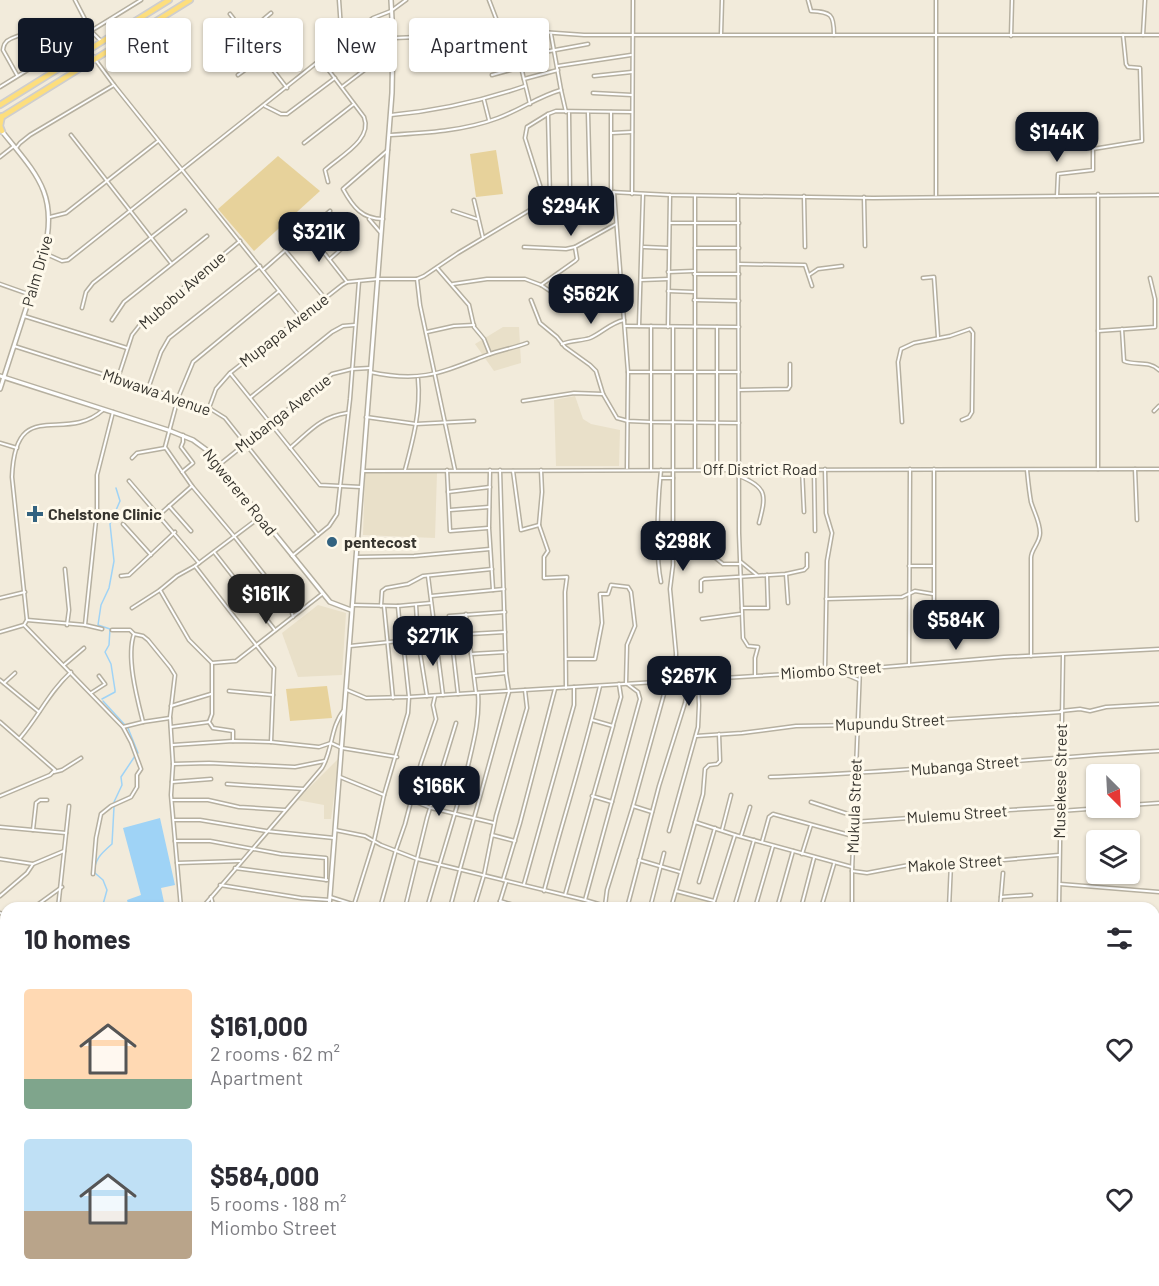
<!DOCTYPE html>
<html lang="en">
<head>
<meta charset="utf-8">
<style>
  body { margin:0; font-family:Barlow,sans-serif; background:#f7f7f7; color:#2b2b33; height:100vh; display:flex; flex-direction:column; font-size:22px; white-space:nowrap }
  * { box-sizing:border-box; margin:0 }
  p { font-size:20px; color:#7c7c81 }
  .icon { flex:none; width:33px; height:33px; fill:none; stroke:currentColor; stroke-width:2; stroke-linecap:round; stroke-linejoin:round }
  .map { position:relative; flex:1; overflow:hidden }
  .sheet { position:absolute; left:0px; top:902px; width:1160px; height:386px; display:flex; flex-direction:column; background:#fff; border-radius:18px 18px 0 0; box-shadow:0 2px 4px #0004 }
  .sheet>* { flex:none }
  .banner { position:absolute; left:18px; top:18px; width:600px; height:54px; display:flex; gap:12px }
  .needle { width:39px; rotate:156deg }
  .fabs { position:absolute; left:1086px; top:764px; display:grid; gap:12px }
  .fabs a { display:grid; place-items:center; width:54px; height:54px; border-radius:6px; background:#fff; box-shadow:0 2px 4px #0004; font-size:30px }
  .price { position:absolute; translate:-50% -51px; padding:0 14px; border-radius:12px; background:#111827; color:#fff; font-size:20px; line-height:39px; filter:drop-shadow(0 2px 3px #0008) }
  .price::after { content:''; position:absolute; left:50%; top:36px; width:18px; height:14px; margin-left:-9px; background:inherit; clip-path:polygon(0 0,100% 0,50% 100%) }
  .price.current { background:#222; color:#fff }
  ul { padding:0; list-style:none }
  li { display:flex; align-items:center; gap:18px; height:150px; padding:0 24px }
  li span { display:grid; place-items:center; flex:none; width:168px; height:120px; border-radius:6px; color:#555 }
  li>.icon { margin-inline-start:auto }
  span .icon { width:72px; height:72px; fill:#fffc; stroke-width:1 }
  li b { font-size:26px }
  h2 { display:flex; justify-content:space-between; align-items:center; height:72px; padding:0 24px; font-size:26px }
  .chip { padding:0 21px; border-radius:6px; background:#fff; box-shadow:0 2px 4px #0004; font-size:21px; line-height:54px }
  .chip.current { background:#111827; color:#fff }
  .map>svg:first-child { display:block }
  .built { fill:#e9e0c9 }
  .green { fill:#e7d29b }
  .water { fill:#9fd3f6 }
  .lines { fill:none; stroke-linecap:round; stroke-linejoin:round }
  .stream { stroke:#9fd3f6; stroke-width:1.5 }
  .minor-casing { stroke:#b6b0a0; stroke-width:5 }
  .tertiary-casing { stroke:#b6b0a0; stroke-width:6 }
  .primary-casing { stroke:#cfcecd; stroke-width:8 }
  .minor { stroke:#fff; stroke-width:2 }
  .tertiary { stroke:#fff; stroke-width:3 }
  .primary { stroke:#fdde7d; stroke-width:4.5 }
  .poi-dot { fill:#326280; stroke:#fef9eb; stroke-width:2 }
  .labels { text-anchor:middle; stroke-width:6; stroke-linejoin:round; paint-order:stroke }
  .street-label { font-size:16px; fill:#36342e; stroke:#fef9eb }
  .poi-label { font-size:16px; font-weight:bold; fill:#36342e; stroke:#fef9eb; text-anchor:start }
</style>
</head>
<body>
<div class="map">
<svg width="1159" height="1286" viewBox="0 0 1159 1286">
  <rect width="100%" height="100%" fill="#f2ebdb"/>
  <g class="built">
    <polygon points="503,327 519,327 521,363 494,371 475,344"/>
    <polygon points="575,396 583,419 591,424 620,430 619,466 556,466 554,400"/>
    <polygon points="365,471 437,472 435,538 363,535"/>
    <polygon points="318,605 346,613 342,675 298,677 282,633"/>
    <polygon points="339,758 331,819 324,819 324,805 297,800"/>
    <polygon points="677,893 713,902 711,907 673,908"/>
  </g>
  <g class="green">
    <polygon points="496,150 503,194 476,197 470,154"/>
    <polygon points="278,156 320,191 254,251 218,209"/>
    <polygon points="327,686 332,718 290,721 286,689"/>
  </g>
  <polygon class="water" points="160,818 175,885 161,888 165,907 129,907 127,900 141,895 123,828"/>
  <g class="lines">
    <g class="stream">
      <polyline points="102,699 115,692 115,690 111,664 105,652 109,645 110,629 98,625 101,605 109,588 114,561 110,524 120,501 116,488"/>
      <polyline points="103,701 125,725"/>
      <polyline points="128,728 138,753"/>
      <polyline points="114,802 122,785 121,777 135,756"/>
      <path d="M 102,908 L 107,890 L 103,880 L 95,873 C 93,860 103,852 112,844 L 114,807"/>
      <polyline points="106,1286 112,1281"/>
    </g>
    <defs>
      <g id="minor">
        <polyline points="75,0 91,31 101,41"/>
        <polyline points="339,0 342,43"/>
        <polyline points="489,0 502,34"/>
        <path d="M 808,0 L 811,11 C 831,12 834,14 834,35"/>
        <polyline points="936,0 936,195"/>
        <polyline points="230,14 287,88"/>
        <polyline points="246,34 271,13"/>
        <polyline points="513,34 530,104"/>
        <polyline points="551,34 561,90"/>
        <polyline points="721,34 722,0"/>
        <polyline points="1143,35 1145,0"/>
        <polyline points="1011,36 1012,0"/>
        <polyline points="394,38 541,32 584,35 1159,35"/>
        <polyline points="213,42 238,24"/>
        <polyline points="89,51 114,85 300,317"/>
        <polyline points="528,55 588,44"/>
        <polyline points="480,56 516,47"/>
        <path d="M 321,60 L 364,117 C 373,140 340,156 325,170 L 328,182"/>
        <polyline points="558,66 631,55"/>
        <polyline points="272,67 292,51"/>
        <path d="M 17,75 L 3,50 C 4,45 3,45 7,41 C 15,35 51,26 59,31 L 64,46 L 66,62"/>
        <polyline points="238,75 264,56"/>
        <polyline points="492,75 521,67"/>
        <polyline points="594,76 632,72"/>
        <polyline points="524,79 558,70"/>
        <polyline points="0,87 141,0"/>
        <polyline points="342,87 375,62"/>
        <polyline points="593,93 632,95"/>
        <polyline points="484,100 489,120"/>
        <polyline points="265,106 281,114 287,114 335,78"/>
        <polyline points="569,113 570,193"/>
        <polyline points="588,113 590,193"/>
        <polyline points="548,114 550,198"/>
        <path d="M 391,115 C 437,111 481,101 525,86"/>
        <polyline points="612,133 632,132"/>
        <polyline points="71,135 171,263"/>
        <path d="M 389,135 C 425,133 464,131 498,118 C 520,110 539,96 561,90 L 566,112"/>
        <polyline points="304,143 354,104"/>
        <polyline points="16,148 20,143 30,135 114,85"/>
        <polyline points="0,157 14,146"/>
        <polyline points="611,192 611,112"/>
        <polyline points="614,192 628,372 627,468"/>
        <polyline points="632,194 633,0"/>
        <polyline points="738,195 739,533 743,638 748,646 758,647 755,658 755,675"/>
        <polyline points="804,196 805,247"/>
        <polyline points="1057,196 1058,174 1093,170 1093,149 1142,141 1140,68 1128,67 1126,64 1123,35"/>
        <polyline points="864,197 865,246"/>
        <polyline points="474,200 483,238"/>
        <polyline points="545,201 525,138 527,127 548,114 556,111 632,112"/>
        <polyline points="453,211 477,219"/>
        <polyline points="50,217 66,213 158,141"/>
        <polyline points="369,219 381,233"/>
        <path d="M 383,219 C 362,219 353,207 343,189 L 388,150"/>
        <polyline points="670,223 739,223"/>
        <polyline points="307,231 347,282"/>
        <polyline points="524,247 566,249 575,247 616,224"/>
        <polyline points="644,247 668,248"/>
        <polyline points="695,248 739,248"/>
        <polyline points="285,250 324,297"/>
        <polyline points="44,253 62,261 68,260 373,18 391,11 406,0"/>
        <polyline points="330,259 348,243"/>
        <polyline points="739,264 805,265 812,286"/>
        <polyline points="437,268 469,305 474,327 484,339 490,354"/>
        <polyline points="263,270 330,211"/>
        <polyline points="668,272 694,271"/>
        <polyline points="694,274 739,274"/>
        <polyline points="809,275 818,269 842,266"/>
        <polyline points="923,278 934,277 938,337"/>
        <polyline points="417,279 420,305 455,470"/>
        <polyline points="641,280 668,279"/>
        <polyline points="0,284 31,295"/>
        <polyline points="453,284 487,279 525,279 541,285 571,305"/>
        <polyline points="541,285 575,261 577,259 575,247"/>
        <polyline points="279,291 193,362 178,398 165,447 192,486 234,536 291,609 293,617"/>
        <polyline points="668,291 694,292"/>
        <polyline points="531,300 540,323 557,337 565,347 590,365 596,371 603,394 617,418 628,421 651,422 739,423"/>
        <polyline points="694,300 739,301"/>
        <polyline points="82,308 86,292 93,283 185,211"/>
        <polyline points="24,316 127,348"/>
        <polyline points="112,320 124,302 207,236"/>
        <polyline points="625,326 739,327"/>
        <polyline points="639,326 643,194"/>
        <polyline points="668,327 670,195"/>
        <polyline points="673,327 673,565 670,589 676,653 676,673"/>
        <polyline points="717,327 717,470"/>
        <path d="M 1122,329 L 1124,361 C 1135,366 1149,360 1159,370"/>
        <polyline points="1098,331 1155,327 1155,299 1150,278"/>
        <polyline points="427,332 454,326 474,325"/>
        <path d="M 562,344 C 571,340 581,341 590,338 C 602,333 610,323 624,320"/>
        <polyline points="14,346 209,408 225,418 318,535"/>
        <path d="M 370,372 C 421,383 440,373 487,355 C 500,350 514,348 527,343"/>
        <polyline points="628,372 739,372"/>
        <polyline points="230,373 320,485 361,487"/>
        <polyline points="118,378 132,335 143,321 240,241"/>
        <polyline points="148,389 161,352 169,338 260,266"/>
        <polyline points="739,390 788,389 790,386 790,364"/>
        <polyline points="251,397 332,332 343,326 355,325"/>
        <polyline points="523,401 574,393 603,394"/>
        <polyline points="209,408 216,389 230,373 342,285 347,282 378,279 417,279 424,276 458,253 545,201 570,193 611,192 670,195 873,198 1159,195"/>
        <polyline points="1154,411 1159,406"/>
        <polyline points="366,417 416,424 474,421"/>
        <polyline points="902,422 898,362 901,349 914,343 950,336 970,329 973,333 972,412 969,417 962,420"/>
        <polyline points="0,443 17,448"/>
        <path d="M 290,448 C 310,431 320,417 347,413"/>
        <polyline points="132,458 137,453 165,448"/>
        <polyline points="219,465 332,374 352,369 370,368"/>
        <polyline points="695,469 695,196"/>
        <polyline points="802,469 804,512"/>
        <polyline points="814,469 815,531"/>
        <polyline points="825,469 826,513 832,533 827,561 825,671"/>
        <polyline points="934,469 934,602 936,606 940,608 960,607"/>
        <polyline points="1098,469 1098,194"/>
        <polyline points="1135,469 1137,520"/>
        <path d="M 405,470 C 413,440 421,410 418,379"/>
        <polyline points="447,470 450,531 488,528"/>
        <polyline points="490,470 489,528 493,590"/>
        <polyline points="541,470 542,492 539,525 548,551 544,557 544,578 567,577 565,592 566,688"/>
        <polyline points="651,470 651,326"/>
        <path d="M 661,470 C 658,499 655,554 661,582"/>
        <path d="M 1027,470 C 1028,480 1029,491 1031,502 C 1034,512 1040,522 1040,533 C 1040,543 1031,549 1031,558 C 1031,591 1031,623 1031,656"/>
        <polyline points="364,471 1159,469"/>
        <polyline points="513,471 521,530 539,525"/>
        <polyline points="182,472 193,463 181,447 183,442 183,435"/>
        <path d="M 739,476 C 768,487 766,496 759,523"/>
        <polyline points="661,478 673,478"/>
        <polyline points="129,481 199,563"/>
        <polyline points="448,492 490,487"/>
        <polyline points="169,506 191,531"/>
        <polyline points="450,510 489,507"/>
        <polyline points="159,515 192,486"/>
        <polyline points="260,517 195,566 274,668 271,742"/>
        <polyline points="123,524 151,555"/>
        <polyline points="214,552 275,630"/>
        <polyline points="708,552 723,564 739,564"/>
        <polyline points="292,556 329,526 337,514 350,399 359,281"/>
        <polyline points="356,557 414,556 490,549"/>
        <polyline points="741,562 757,575"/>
        <polyline points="909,566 933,566"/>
        <polyline points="65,569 69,610 67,625"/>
        <polyline points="786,574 788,603"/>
        <polyline points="121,576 129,575 175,532"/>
        <polyline points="428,576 443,695"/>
        <polyline points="160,590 189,640 212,663 236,661 322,594"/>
        <polyline points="701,591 701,581 704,579 786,574 804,570 807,567 807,554"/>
        <polyline points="431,596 504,589"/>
        <polyline points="0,598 25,592"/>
        <polyline points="826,599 902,597 915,591 933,594"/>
        <polyline points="353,605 398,606 431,603"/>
        <polyline points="416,605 418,640 427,696"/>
        <polyline points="381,606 382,591 386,588 408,584 423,576 492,569"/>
        <polyline points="384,606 393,698"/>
        <polyline points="398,606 401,641"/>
        <polyline points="132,608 160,590 177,576 195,566"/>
        <polyline points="742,608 768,608 767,575"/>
        <polyline points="466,614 476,693"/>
        <polyline points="702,619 740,614"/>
        <polyline points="27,620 85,625 102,629"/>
        <polyline points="24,625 123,727 131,742 141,769 137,775 137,787 131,797 111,806 101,814 96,838 93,874"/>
        <polyline points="85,625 97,511 97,475 113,412"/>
        <polyline points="112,630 130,630 134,634 143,636 148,640 170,667 175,675 170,717 173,764 171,795 181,908"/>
        <path d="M 0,632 L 24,625 L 27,620 L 12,477 C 15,394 64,445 103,410"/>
        <path d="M 134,634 C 126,657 137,698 143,722"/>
        <polyline points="350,646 470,634 505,632"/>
        <polyline points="471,654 506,652"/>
        <polyline points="566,659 595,659 602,623 600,594 608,594 611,585 628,587 631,592 635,626 627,645 626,683 638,692 640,699 585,900"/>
        <polyline points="64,665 84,648"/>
        <polyline points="909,665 910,469"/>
        <polyline points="840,672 859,680"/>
        <polyline points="475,676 506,673"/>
        <polyline points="0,680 39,712"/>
        <polyline points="4,683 15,673"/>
        <polyline points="347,690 366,698 409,697 837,671 1004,657 1159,649"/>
        <polyline points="229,691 273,695"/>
        <polyline points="91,693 105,684 99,676"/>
        <polyline points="458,694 449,616 505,612"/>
        <polyline points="171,706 211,694"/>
        <polyline points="1061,711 1080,709 1090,711 1106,707 1159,704"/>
        <polyline points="0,722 55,770 50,775 0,796"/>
        <polyline points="209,722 212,714 212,663"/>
        <polyline points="209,722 213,728 233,731 233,741"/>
        <polyline points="613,725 621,697 619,684"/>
        <polyline points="123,727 143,722 170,718"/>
        <polyline points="171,727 209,722"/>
        <polyline points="696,736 742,733 796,726 858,725 1061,712"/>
        <path d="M 20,738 C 39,716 49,692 71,672"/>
        <polyline points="173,745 233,741 271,742 319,747 331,743 342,748 397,757"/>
        <polyline points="173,764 209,763 295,767 325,761"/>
        <polyline points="54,772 62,770 81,758"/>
        <polyline points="340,777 384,795"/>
        <path d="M 770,777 C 900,773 1029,758 1159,751"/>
        <polyline points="172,782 211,779"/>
        <polyline points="227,784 304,789"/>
        <polyline points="592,796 612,802"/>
        <polyline points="172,800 208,800 239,807 285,810"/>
        <polyline points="411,800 431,808 494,823"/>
        <polyline points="811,802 854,816"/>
        <polyline points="1130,805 1159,803"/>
        <polyline points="633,806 652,812"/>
        <polyline points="1060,811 1116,807"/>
        <polyline points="174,820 200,820 266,831 334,838"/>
        <polyline points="695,822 735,835"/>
        <polyline points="854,822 923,817 942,814 1060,807"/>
        <polyline points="0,827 66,833"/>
        <polyline points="33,830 36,803 40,800 47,800"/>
        <polyline points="335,830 365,836 381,845 417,859 585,900 605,906 604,908"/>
        <polyline points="722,830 731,795"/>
        <polyline points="669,831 698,727 699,705 698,680"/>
        <polyline points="492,835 496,816 527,708 525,690"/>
        <polyline points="741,836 750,807"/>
        <polyline points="175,841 210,841 281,854 326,858 326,880"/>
        <polyline points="762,842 769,817 773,814 853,836"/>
        <polyline points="802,854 811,825"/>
        <polyline points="0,859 33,864"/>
        <polyline points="639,860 680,872"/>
        <polyline points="177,863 240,861"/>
        <polyline points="235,868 327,880"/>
        <polyline points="460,869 509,692 506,673 500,470"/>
        <polyline points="852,871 867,873 909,865 980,862 1059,855"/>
        <polyline points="503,880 520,823 555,689"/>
        <polyline points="699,882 715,828"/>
        <polyline points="524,884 574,705 574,687"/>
        <polyline points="1060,884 1159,892"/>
        <polyline points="220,885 301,898 330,900"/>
        <path d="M 544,891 C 562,822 584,755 600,686"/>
        <polyline points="676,891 714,901"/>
        <polyline points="565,895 613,726 592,720"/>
        <polyline points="0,896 27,873 33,864 64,851"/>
        <polyline points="211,897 213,905 228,908"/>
        <polyline points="330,897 365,908"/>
        <polyline points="1001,897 1031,895"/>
        <polyline points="500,901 523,908"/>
        <polyline points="605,906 607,890 633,806 664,694 659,682"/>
        <polyline points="33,908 62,887"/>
        <polyline points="58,908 69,806"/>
        <path d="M 202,908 L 322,768 C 333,750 330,727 344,710"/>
        <polyline points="353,908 374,841 384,795 408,713 409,697 403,641"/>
        <polyline points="380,908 396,850 405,824 421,763 436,719 433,705 435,696"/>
        <polyline points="405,908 427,818 456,723"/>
        <path d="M 427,908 C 440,861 455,816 467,770 C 473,744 480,720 478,693"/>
        <polyline points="450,908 460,870"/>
        <polyline points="474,908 484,875 492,835 515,841"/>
        <polyline points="498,908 506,882"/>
        <polyline points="627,908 659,786 685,703 687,693 686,679"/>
        <polyline points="650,908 664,853"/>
        <polyline points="671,908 703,794 705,769 709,765 717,764 720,761 719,734"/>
        <polyline points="712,908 735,835 852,867"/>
        <polyline points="734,908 754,840"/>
        <polyline points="755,908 773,846"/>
        <polyline points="777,908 793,851"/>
        <polyline points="801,908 814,858"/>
        <polyline points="821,908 834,864"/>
        <polyline points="852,908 852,871 860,668"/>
        <polyline points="949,908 951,863"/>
        <polyline points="1000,908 1003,873"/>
        <polyline points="1059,908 1063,655"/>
        <polyline points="0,913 6,916"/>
        <polyline points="0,950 6,958"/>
        <polyline points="1154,950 1159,950"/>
        <polyline points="0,972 6,973"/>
        <polyline points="1154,1007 1159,1007"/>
        <polyline points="1154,1029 1159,1030"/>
        <polyline points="1154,1065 1159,1066"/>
        <polyline points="1154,1243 1159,1243"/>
        <polyline points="323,1281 339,1286"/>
        <polyline points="484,1281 503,1286"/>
        <polyline points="726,1281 750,1286"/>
        <polyline points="843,1281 870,1286"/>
        <polyline points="482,1286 482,1281"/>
        <polyline points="512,1286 512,1281"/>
        <polyline points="663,1286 663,1281"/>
        <polyline points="797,1286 798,1281"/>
        <polyline points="931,1286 932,1281"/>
        <polyline points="953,1286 954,1281"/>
        <polyline points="975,1286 976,1281"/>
        <polyline points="997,1286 998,1281"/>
        <polyline points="1020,1286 1021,1281"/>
        <polyline points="1041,1286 1042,1281"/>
      </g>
      <g id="tertiary">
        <polyline points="0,376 168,430 193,440 208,451 330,602 351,610"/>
        <path d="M 0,389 L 44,253 C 59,193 36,174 1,130"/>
        <polyline points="329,908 392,93 393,38 391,0"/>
        <polyline points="301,1286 301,1281"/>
      </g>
      <g id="primary">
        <polyline points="0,105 169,0"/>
        <polyline points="0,118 190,0"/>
        <polyline points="2,131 0,126 2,116"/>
      </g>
    </defs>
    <use href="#minor" class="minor-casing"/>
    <use href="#tertiary" class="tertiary-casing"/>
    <use href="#primary" class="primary-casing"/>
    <use href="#minor" class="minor"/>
    <use href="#tertiary" class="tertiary"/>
    <use href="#primary" class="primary"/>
  </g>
  <g class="poi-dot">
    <path d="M32 505h6v6h6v6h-6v6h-6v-6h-6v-6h6z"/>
    <circle cx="332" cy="542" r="6"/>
  </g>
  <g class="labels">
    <g class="street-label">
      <text transform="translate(37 271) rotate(-74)" y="6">Palm Drive</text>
      <text transform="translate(182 290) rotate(-41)" y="6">Mubobu Avenue</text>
      <text transform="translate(284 330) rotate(-38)" y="6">Mupapa Avenue</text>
      <text transform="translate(157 392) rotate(19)" y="6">Mbwawa Avenue</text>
      <text transform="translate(283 413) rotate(-38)" y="6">Mubanga Avenue</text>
      <text x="760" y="475">Off District Road</text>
      <text transform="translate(240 492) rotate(51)" y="6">Ngwerere Road</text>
      <text transform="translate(831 670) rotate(-4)" y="6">Miombo Street</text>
      <text transform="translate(890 722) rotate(-3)" y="6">Mupundu Street</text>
      <text transform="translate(965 765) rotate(-5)" y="6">Mubanga Street</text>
      <text transform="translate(1060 781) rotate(-89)" y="6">Musekese Street</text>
      <text transform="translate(854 806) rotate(-88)" y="6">Mukula Street</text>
      <text transform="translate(957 814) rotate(-4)" y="6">Mulemu Street</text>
      <text transform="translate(955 863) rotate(-4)" y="6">Makole Street</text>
    </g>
    <g class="poi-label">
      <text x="48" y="520">Chelstone Clinic</text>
      <text x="344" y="548">pentecost</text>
    </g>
  </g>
</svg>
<div class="fabs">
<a><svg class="needle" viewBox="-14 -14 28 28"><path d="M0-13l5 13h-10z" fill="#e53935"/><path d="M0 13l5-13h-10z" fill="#7c7c81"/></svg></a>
<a><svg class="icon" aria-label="layers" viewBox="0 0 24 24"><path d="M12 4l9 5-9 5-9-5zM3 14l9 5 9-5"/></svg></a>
</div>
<b class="price" style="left:1057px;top:163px">$144K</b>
<b class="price" style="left:571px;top:237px">$294K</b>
<b class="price" style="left:319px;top:263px">$321K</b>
<b class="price" style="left:591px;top:325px">$562K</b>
<b class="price" style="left:683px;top:572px">$298K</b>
<b class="price current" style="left:266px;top:625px">$161K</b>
<b class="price" style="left:956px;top:651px">$584K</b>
<b class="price" style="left:433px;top:667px">$271K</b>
<b class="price" style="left:689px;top:707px">$267K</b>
<b class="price" style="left:439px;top:817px">$166K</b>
<div class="banner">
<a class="chip current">Buy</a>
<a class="chip">Rent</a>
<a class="chip">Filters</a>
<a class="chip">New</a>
<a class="chip">Apartment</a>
</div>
<section class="sheet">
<h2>10 homes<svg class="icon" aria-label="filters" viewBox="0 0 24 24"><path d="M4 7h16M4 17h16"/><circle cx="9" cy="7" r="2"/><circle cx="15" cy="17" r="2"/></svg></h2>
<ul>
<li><span style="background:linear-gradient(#ffd9b3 75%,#7fa58c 0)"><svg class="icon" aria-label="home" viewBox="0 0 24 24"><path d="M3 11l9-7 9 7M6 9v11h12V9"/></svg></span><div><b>$161,000</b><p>2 rooms · 62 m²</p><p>Apartment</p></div><svg class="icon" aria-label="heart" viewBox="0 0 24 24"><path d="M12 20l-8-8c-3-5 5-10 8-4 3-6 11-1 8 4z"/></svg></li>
<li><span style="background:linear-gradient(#bfe0f5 60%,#b9a48a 0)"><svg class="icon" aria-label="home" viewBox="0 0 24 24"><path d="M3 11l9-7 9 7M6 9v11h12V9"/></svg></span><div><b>$584,000</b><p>5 rooms · 188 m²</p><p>Miombo Street</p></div><svg class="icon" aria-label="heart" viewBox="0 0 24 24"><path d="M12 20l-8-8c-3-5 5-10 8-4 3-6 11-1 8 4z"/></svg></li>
</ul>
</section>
</div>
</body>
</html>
